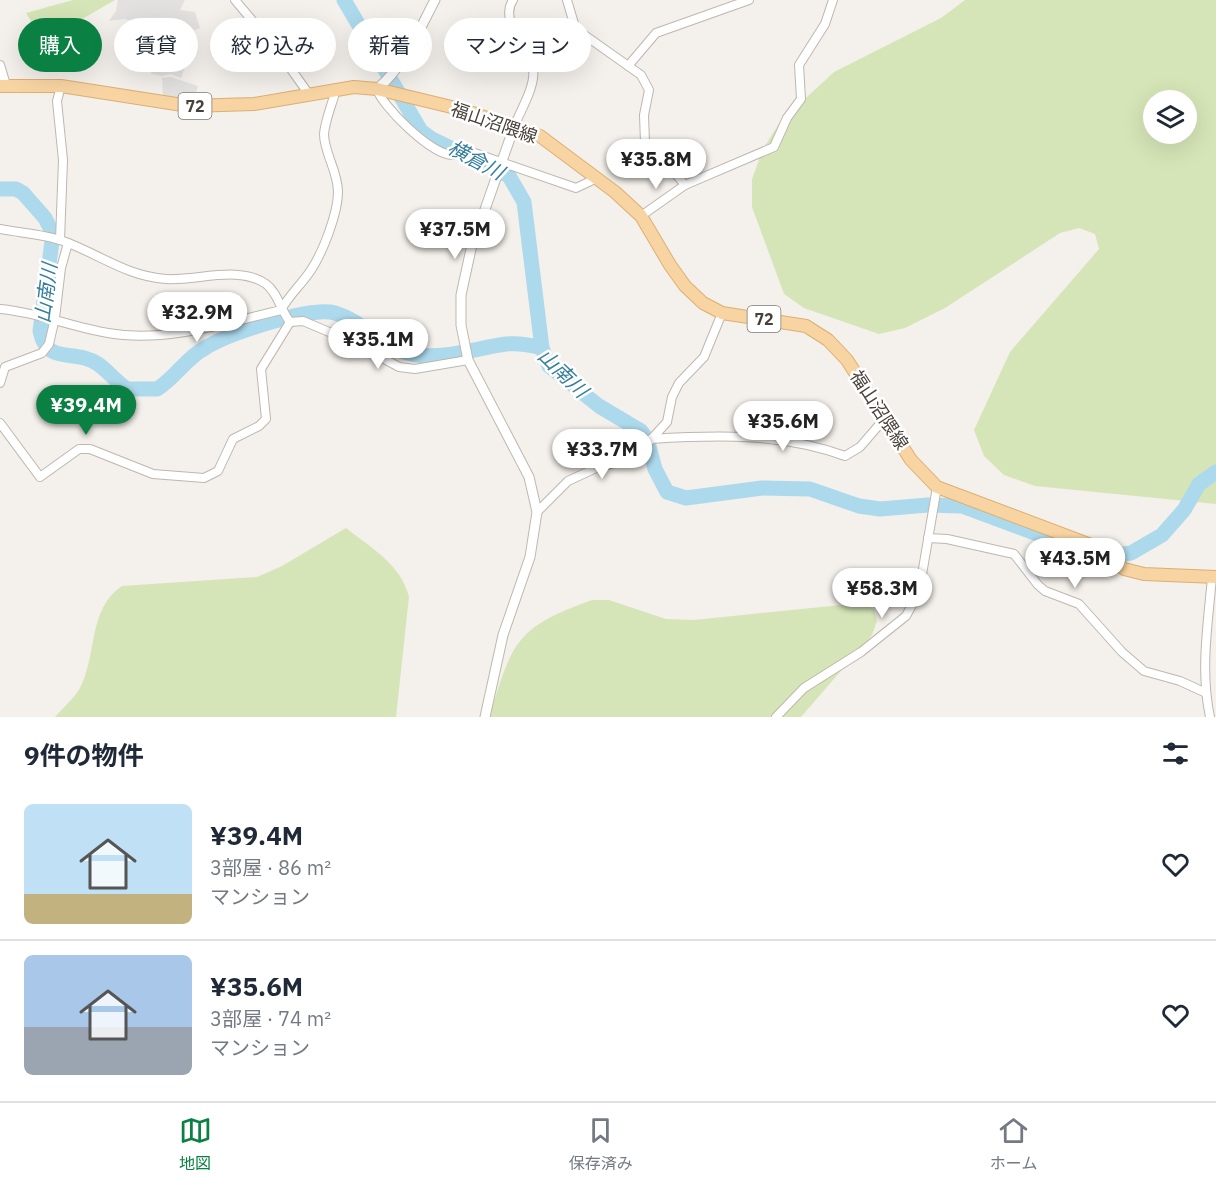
<!DOCTYPE html>
<html lang="ja">
<head>
<meta charset="utf-8">
<style>
  body { margin:0; font-family:"IBM Plex Sans","Noto Sans JP",sans-serif; background:#f2f2f3; color:#1f2937; height:100vh; display:flex; flex-direction:column; font-size:22px; white-space:nowrap }
  * { box-sizing:border-box; margin:0 }
  p { font-size:20px; color:#747a83 }
  .icon { flex:none; width:33px; height:33px; fill:none; stroke:currentColor; stroke-width:2; stroke-linecap:round; stroke-linejoin:round }
  .map { position:relative; height:717px; overflow:hidden }
  .details { display:flex; flex-direction:column; background:#fff; flex:1 }
  .details>* { flex:none }
  .top-card { position:absolute; left:18px; top:18px; width:600px; height:54px; display:flex; gap:12px }
  .tools { position:absolute; left:1143px; top:90px; display:grid; gap:12px }
  .tools a { display:grid; place-items:center; width:54px; height:54px; border-radius:50%; background:#fff; box-shadow:0 6px 24px #0002; font-size:30px }
  .price { position:absolute; translate:-50% -51px; padding:0 14px; border-radius:21px; background:#fff; color:#222; font-size:20px; line-height:39px; filter:drop-shadow(0 2px 3px #0008) }
  .price::after { content:''; position:absolute; left:50%; top:36px; width:18px; height:14px; margin-left:-9px; background:inherit; clip-path:polygon(0 0,100% 0,50% 100%) }
  .price.current { background:#0b8043; color:#fff }
  ul { padding:0; list-style:none }
  li { display:flex; align-items:center; gap:18px; height:150px; padding:0 24px }
  li+li { border-top:2px solid #e0e1e3 }
  li span { display:grid; place-items:center; flex:none; width:168px; height:120px; border-radius:9px; color:#555 }
  li>.icon { margin-inline-start:auto }
  span .icon { width:72px; height:72px; fill:#fffc; stroke-width:1 }
  li b { font-size:26px }
  h2 { display:flex; justify-content:space-between; align-items:center; height:72px; padding:0 24px; font-size:26px }
  .tag { padding:0 21px; border-radius:27px; background:#fff; box-shadow:0 6px 24px #0002; font-size:21px; line-height:54px }
  .tag.current { background:#0b8043; color:#fff }
  .dock { display:flex; justify-content:space-around; align-items:center; height:84px; border-top:2px solid #e0e1e3; background:#fff; font-size:16px; color:#747a83 }
  .dock a { display:grid; justify-items:center; gap:3px }
  .dock .current { color:#0b8043 }
  .map>svg:first-child { display:block }
  .green { fill:#d6e5b7; fill-rule:evenodd }
  .parking { fill:#e3e1df }
  .lines { fill:none; stroke-linecap:round; stroke-linejoin:round }
  .river { stroke:#add9ec; stroke-width:15 }
  .minor-casing { stroke:#bfb7ae; stroke-width:10 }
  .tertiary-casing { stroke:#bfb7ae; stroke-width:11 }
  .primary-casing { stroke:#dcaf72; stroke-width:14 }
  .minor { stroke:#fff; stroke-width:8 }
  .tertiary { stroke:#fff; stroke-width:9 }
  .primary { stroke:#f7d4a2; stroke-width:12 }
  .labels { text-anchor:middle; stroke-width:5; stroke-linejoin:round; paint-order:stroke }
  .shield { fill:#fff; stroke:#7f7a74; stroke-width:1.5 }
  .shield-label { font-size:16px; font-weight:bold; fill:#484139 }
  .street-label { font-size:18px; fill:#484139; stroke:#fff }
  .water-label { font-size:20px; font-style:italic; fill:#357e9d; stroke:#fff }
</style>
</head>
<body>
<div class="map">
<svg width="1216" height="717" viewBox="0 0 1216 717">
  <rect width="100%" height="100%" fill="#f4f0eb"/>
  <g class="green">
    <polygon points="73,0 115,0 70,26 63,41 38,32 26,13"/>
    <path d="M 965,0 L 1216,0 L 1216,504 L 1035,486 L 1004,475 L 984,456 L 974,430 L 1010,352 L 1099,249 L 1095,234 L 1079,228 L 1060,233 L 945,308 L 905,328 L 879,334 L 804,308 L 784,294 L 752,207 L 752,179 L 763,149 L 780,122 L 834,72 L 941,18 ZM 1154,100 L 1186,100 L 1186,134 L 1154,134 Z"/>
    <path d="M 346,528 C 371,548 401,564 409,597 L 396,717 L 55,717 C 63,708 74,698 80,688 C 97,656 88,608 122,586 L 257,577 L 282,566 Z"/>
    <path d="M 592,600 L 609,600 L 666,619 L 694,620 L 861,603 L 874,609 L 877,621 L 872,635 L 801,717 L 489,717 C 513,642 514,628 592,600 Z"/>
  </g>
  <g class="parking">
    <polygon points="118,0 185,0 180,10 195,12 200,28 193,31 142,25 125,19 109,21 116,11"/>
    <polygon points="149,32 195,39 181,78 171,74 162,76 151,74 152,69 124,61 135,34"/>
    <polygon points="171,77 198,86 196,92 186,94 185,101 163,97 162,78"/>
  </g>
  <g class="lines">
    <g class="river">
      <polyline points="344,0 421,131 432,139 509,176 524,202 542,348 549,366 599,406 641,431 647,439 655,469 667,492 686,498 762,488 810,489 859,506 880,509 928,505 962,506 1099,557 1131,553 1162,535 1184,510 1199,484 1216,472"/>
      <path d="M 0,189 L 16,189 L 23,193 L 45,218 L 53,234 L 40,331 C 47,366 75,348 98,364 C 108,371 116,382 127,389 L 157,389 C 175,378 186,358 205,348 C 228,334 310,306 335,313 C 365,322 384,350 416,355 C 446,359 477,348 506,344 C 518,343 531,345 542,348"/>
    </g>
    <defs>
      <g id="minor">
        <polyline points="235,0 281,55 308,93"/>
        <path d="M 513,0 C 498,22 531,49 533,69 C 536,86 520,111 514,127"/>
        <polyline points="567,0 575,27 583,34 641,75 649,90 644,115 645,142 653,154 669,166 685,185"/>
        <polyline points="0,65 6,85"/>
        <polyline points="628,66 656,33 749,0"/>
        <path d="M 377,89 C 381,105 432,156 453,155 C 457,154 462,152 466,150 L 576,188 L 595,179"/>
        <polyline points="641,216 685,185 774,147 787,118 801,99 799,65 825,24 833,0"/>
        <path d="M 0,229 C 20,233 44,234 63,241 C 99,254 126,276 166,279 C 197,281 239,265 266,284 C 278,293 281,311 290,322"/>
        <polyline points="60,240 63,160 57,101 61,86"/>
        <path d="M 0,309 C 37,312 72,327 108,333 C 165,343 226,323 281,310 C 289,295 302,284 311,270 C 323,252 338,213 338,192 C 338,171 324,153 324,134 C 325,120 333,102 336,89"/>
        <polyline points="290,322 303,321 353,342 399,367 415,369 468,360"/>
        <polyline points="0,383 5,367 42,353 49,344 55,318 61,268 68,243"/>
        <polyline points="0,423 40,477 79,449 90,449 153,474 204,478 218,471 233,439 259,426 266,419 261,369 290,322"/>
        <path d="M 651,439 C 718,435 781,433 845,456 L 860,447 L 885,418"/>
        <polyline points="537,512 568,481 596,468 634,458 667,422 672,397 679,383 704,357 722,313"/>
        <polyline points="928,538 947,539 1014,554 1038,585 1045,591 1079,604 1122,652 1144,671 1180,681 1204,692"/>
        <polyline points="776,717 804,688 861,652 906,616 919,592 937,487"/>
        <path d="M 1210,717 C 1200,670 1208,624 1212,577"/>
      </g>
      <g id="tertiary">
        <path d="M 377,89 C 404,67 419,30 435,0"/>
        <polyline points="485,717 503,635 530,557 537,512 529,477 468,360 461,325 461,295 471,249 514,127"/>
      </g>
      <polyline id="primary" points="0,86 61,86 189,106 254,104 354,87 377,89 464,110 540,136 615,192 641,216 670,265 685,286 703,303 722,313 806,326 828,340 847,360 911,460 937,487 1099,548 1124,569 1144,574 1216,577"/>
    </defs>
    <use href="#minor" class="minor-casing"/>
    <use href="#tertiary" class="tertiary-casing"/>
    <use href="#primary" class="primary-casing"/>
    <use href="#minor" class="minor"/>
    <use href="#tertiary" class="tertiary"/>
    <use href="#primary" class="primary"/>
  </g>
  <g class="labels">
    <g class="shield">
      <rect x="178.5" y="93" width="33" height="26" rx="4.5"/>
      <rect x="747.5" y="306" width="33" height="26" rx="4.5"/>
    </g>
    <g class="shield-label">
      <text x="195" y="112">72</text>
      <text x="764" y="325">72</text>
    </g>
    <g class="street-label">
      <text transform="translate(494 123) rotate(19)" y="6">福山沼隈線</text>
      <text transform="translate(879 410) rotate(57)" y="6">福山沼隈線</text>
    </g>
    <g class="water-label">
      <text transform="translate(476 160) rotate(28)" y="7">横倉川</text>
      <text transform="translate(46 293) rotate(-83)" y="7">山南川</text>
      <text transform="translate(563 373) rotate(44)" y="7">山南川</text>
    </g>
  </g>
</svg>
<div class="tools">
<a><svg class="icon" aria-label="layers" viewBox="0 0 24 24"><path d="M12 4l9 5-9 5-9-5zM3 14l9 5 9-5"/></svg></a>
</div>
<b class="price" style="left:656px;top:190px">¥35.8M</b>
<b class="price" style="left:455px;top:260px">¥37.5M</b>
<b class="price" style="left:197px;top:343px">¥32.9M</b>
<b class="price" style="left:378px;top:370px">¥35.1M</b>
<b class="price current" style="left:86px;top:436px">¥39.4M</b>
<b class="price" style="left:783px;top:452px">¥35.6M</b>
<b class="price" style="left:602px;top:480px">¥33.7M</b>
<b class="price" style="left:1075px;top:589px">¥43.5M</b>
<b class="price" style="left:882px;top:619px">¥58.3M</b>
<div class="top-card">
<a class="tag current">購入</a>
<a class="tag">賃貸</a>
<a class="tag">絞り込み</a>
<a class="tag">新着</a>
<a class="tag">マンション</a>
</div>
</div>
<section class="details">
<h2>9件の物件<svg class="icon" aria-label="filters" viewBox="0 0 24 24"><path d="M4 7h16M4 17h16"/><circle cx="9" cy="7" r="2"/><circle cx="15" cy="17" r="2"/></svg></h2>
<ul>
<li><span style="background:linear-gradient(#bfe0f5 75%,#c2b280 0)"><svg class="icon" aria-label="home" viewBox="0 0 24 24"><path d="M3 11l9-7 9 7M6 9v11h12V9"/></svg></span><div><b>¥39.4M</b><p>3部屋 · 86 m²</p><p>マンション</p></div><svg class="icon" aria-label="heart" viewBox="0 0 24 24"><path d="M12 20l-8-8c-3-5 5-10 8-4 3-6 11-1 8 4z"/></svg></li>
<li><span style="background:linear-gradient(#a9c7e8 60%,#9aa5b1 0)"><svg class="icon" aria-label="home" viewBox="0 0 24 24"><path d="M3 11l9-7 9 7M6 9v11h12V9"/></svg></span><div><b>¥35.6M</b><p>3部屋 · 74 m²</p><p>マンション</p></div><svg class="icon" aria-label="heart" viewBox="0 0 24 24"><path d="M12 20l-8-8c-3-5 5-10 8-4 3-6 11-1 8 4z"/></svg></li>
</ul>
</section>
<nav class="dock">
<a class="current"><svg class="icon" aria-label="map" viewBox="0 0 24 24"><path d="M3 6l6-2 6 2 6-2v14l-6 2-6-2-6 2zM9 4v14M15 6v14"/></svg>地図</a>
<a><svg class="icon" aria-label="saved" viewBox="0 0 24 24"><path d="M7 4h10v16l-5-4-5 4z"/></svg>保存済み</a>
<a><svg class="icon" aria-label="home" viewBox="0 0 24 24"><path d="M3 11l9-7 9 7M6 9v11h12V9"/></svg>ホーム</a>
</nav>
</body>
</html>
